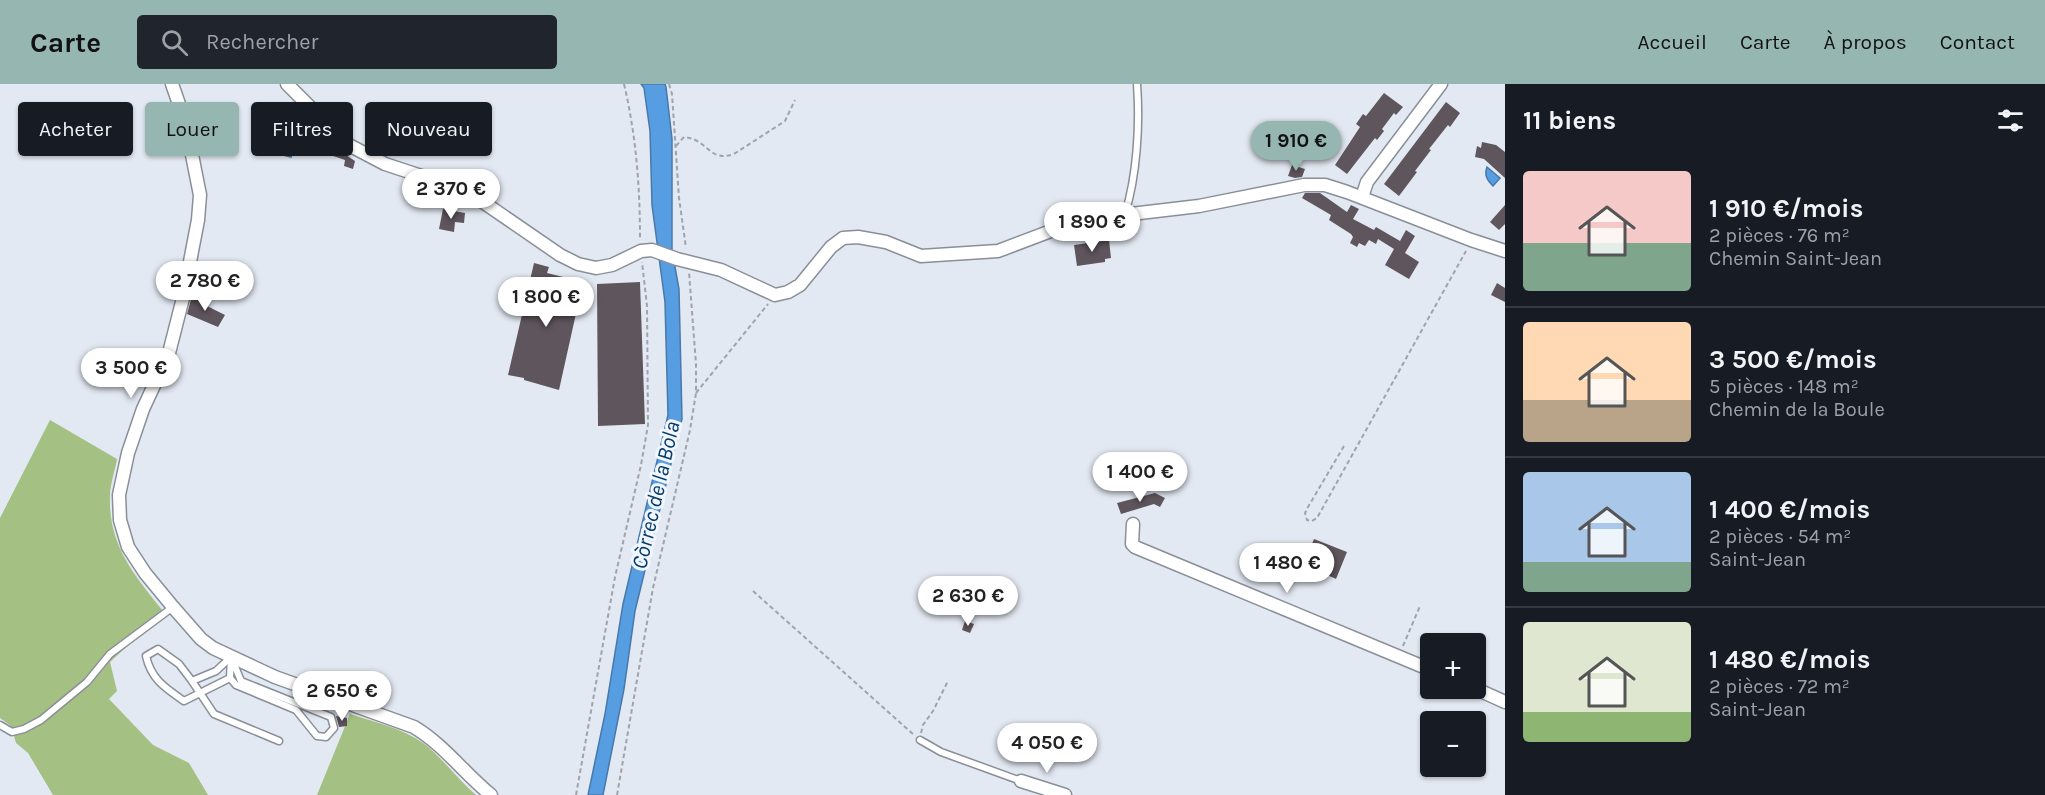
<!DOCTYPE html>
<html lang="fr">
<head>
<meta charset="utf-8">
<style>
  body { margin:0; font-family:Karla,sans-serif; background:#20242c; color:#f1f3f6; height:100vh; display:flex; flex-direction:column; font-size:22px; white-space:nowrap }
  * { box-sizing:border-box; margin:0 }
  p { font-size:20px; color:#9ea1a6 }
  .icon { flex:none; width:33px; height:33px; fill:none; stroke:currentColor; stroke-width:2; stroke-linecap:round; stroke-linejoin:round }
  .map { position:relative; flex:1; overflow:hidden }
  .panel { display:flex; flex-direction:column; background:#171b24; width:540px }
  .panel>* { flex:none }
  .guide { position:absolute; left:18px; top:18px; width:570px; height:54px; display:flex; gap:12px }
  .controls { position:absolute; left:1420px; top:549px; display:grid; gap:12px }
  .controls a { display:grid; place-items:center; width:66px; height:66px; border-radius:6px; background:#171b24; box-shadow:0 2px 4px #0004; font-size:30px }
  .price { position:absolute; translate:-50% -51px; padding:0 14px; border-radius:21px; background:#fff; color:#222; font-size:20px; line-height:39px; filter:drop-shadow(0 2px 3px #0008) }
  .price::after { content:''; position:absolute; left:50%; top:36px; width:18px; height:14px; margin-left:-9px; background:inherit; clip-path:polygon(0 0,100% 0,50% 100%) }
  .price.active { background:#96b6b2; color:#111 }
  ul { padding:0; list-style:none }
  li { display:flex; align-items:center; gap:18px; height:150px; padding:0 18px }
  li+li { border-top:2px solid #363941 }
  li span { display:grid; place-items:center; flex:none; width:168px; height:120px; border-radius:6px; color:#555 }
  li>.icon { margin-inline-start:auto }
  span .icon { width:72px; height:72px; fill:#fffc; stroke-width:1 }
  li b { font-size:26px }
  h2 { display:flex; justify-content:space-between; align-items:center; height:72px; padding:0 18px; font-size:26px }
  .tag { padding:0 21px; border-radius:6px; background:#171b24; box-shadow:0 2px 4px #0004; font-size:21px; line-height:54px }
  .tag.active { background:#96b6b2; color:#111 }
  header { display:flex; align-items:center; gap:36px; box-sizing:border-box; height:84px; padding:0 30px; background:#96b6b2; color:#111 }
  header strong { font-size:28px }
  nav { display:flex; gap:33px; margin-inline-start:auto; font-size:21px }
  .search { width:420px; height:54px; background:#20242c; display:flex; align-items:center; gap:15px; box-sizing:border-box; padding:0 21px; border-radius:6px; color:#9ea1a6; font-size:22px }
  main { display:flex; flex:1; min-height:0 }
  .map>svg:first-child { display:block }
  .green { fill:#a4c082 }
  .water { fill:#579de2; stroke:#4879ab; stroke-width:1.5 }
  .building { fill:#5f565d }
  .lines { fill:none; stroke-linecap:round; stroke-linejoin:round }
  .service-casing { stroke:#898f98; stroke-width:9 }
  .minor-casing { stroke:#898f98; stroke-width:15 }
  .path { stroke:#9fa4ac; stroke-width:2; stroke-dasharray:4.5 3; stroke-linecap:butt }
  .service { stroke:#fff; stroke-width:6 }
  .minor { stroke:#fff; stroke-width:12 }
  .labels { text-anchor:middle; stroke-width:6; stroke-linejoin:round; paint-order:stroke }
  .water-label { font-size:22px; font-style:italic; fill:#063c69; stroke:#f1f6fe }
</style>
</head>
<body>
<header>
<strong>Carte</strong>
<div class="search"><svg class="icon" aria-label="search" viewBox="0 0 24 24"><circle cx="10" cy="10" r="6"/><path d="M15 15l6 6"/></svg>Rechercher</div>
<nav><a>Accueil</a><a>Carte</a><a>À propos</a><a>Contact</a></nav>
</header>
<main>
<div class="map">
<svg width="1505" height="711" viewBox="0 0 1505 711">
  <rect width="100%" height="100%" fill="#e3e9f3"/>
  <g class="green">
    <path d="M 50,336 L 117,375 C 115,387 110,400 110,412 C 108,464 137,494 167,532 L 134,556 L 110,578 L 117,607 L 109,615 L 153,661 L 189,679 L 208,711 L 53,711 L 28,669 L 16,659 L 11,642 L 0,634 L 0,434 Z"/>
    <path d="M 350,630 C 374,638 402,644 423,659 C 443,674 457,695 476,711 L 317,711 Z"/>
  </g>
  <g class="water">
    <polygon points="641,0 665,0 666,3 672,55 672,166 679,205 682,335 635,527 624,605 603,711 588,711 605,630 623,520 668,331 665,218 652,121 650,47 644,4"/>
    <polygon points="289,55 296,58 291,73 283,71"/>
    <path d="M 1487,83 L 1500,94 L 1493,102 C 1487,96 1484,91 1487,83 Z"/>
    <polygon points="1299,475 1314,481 1311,489 1295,483"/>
  </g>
  <g class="building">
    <polygon points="1384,9 1403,23 1396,31 1394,29 1382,45 1384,47 1377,56 1375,54 1347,90 1335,81 1360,43 1356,40 1363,30 1366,32"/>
    <polygon points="1446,18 1460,29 1450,43 1448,41 1429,65 1431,66 1415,87 1417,88 1399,112 1384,100"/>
    <polygon points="318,51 331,55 346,71 355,77 353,85 344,82 345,76 313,65"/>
    <polygon points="1482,58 1496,61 1505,68 1505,94 1484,75 1475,73 1477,62 1481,64"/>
    <polygon points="1292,81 1305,85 1302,93 1295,94 1288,92"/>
    <polygon points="1305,109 1320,109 1347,128 1351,121 1359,125 1353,135 1374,146 1376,143 1400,157 1406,146 1415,152 1405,169 1419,178 1409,195 1385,181 1394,165 1378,155 1376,160 1369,156 1365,162 1359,159 1357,163 1350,159 1353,153 1351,150 1329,136 1331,131 1302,114"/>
    <polygon points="1505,121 1505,140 1499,146 1490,138"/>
    <polygon points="443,125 465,129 464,139 455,138 454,148 439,145"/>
    <polygon points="1109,156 1111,174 1105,175 1105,178 1077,182 1074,161"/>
    <polygon points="534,179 549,183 547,189 583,198 559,306 524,296 524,294 508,291"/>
    <polygon points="640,198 645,340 598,342 597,200"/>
    <polygon points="1497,199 1505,204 1505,218 1491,211"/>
    <polygon points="192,212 206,218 205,221 225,231 218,243 187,230"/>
    <polygon points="1155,409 1165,414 1160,423 1154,420 1121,430 1117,419"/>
    <polygon points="1314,455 1347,468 1336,495 1325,490 1332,474 1310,465"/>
    <polygon points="965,537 974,540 970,549 962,546"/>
    <polygon points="336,632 347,634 347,642 339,643"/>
  </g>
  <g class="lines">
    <defs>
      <g id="service">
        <path d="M 1125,130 C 1137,91 1140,41 1137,0"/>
        <polygon points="231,573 241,597 331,633 334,644 326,653 317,652 296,626 236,601 230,594"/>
        <path d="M 230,594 L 184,617 C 165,604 151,595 146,572 L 158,565 L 179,580 L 192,597 L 216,587 L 231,573"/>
        <polyline points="192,597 214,630 279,657"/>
        <polyline points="0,641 12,648 24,645 41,636 87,598 110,570 173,523"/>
        <polyline points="920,656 941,668 1021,697"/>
      </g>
      <g id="minor">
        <path d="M 172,0 L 186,40 L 195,86 L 200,111 L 198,136 L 183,214 L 169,269 L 143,325 L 128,369 L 119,411 L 120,436 L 128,463 L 145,489 L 173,523 L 201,555 L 213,564 L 275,593 L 414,643 C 444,661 464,689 491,711"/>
        <polyline points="287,0 347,60 385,80 467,107 560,171 578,180 596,184 612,181 641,167 652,166 677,175 721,186 775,211 788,208 800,201 831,163 843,154 858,153 886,158 921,172 998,167 1080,136 1199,122 1304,101 1325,101 1347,108 1471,156 1505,167"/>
        <polyline points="1362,113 1367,98 1441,0"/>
        <polyline points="1133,440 1132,460 1135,463 1431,586"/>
        <polyline points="1474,604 1505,618"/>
        <polyline points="1021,697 1065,711"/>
      </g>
    </defs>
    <use href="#service" class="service-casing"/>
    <use href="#minor" class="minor-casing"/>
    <g class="path">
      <path d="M 624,0 C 636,51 640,102 640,155"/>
      <polyline points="669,0 672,10 679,114 686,164"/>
      <path d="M 676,62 L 684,53 C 708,55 709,79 734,70 L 785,37 L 795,16"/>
      <polyline points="696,309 768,220"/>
      <polyline points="1344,362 1308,423 1305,429 1307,436 1312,437 1317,434 1466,167"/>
      <polyline points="753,507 914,651"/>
      <polyline points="1403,562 1420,522"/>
      <polyline points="921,649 923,641 933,627 948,597"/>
      <polyline points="576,711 615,493 641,381 648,341 647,222 642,178"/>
      <polyline points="617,711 653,504 690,346 696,309 696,280 689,188"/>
    </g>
    <use href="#service" class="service"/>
    <use href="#minor" class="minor"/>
  </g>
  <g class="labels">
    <g class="water-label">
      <text transform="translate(655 411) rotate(-77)" y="8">Còrrec de la Bola</text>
    </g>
  </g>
</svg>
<div class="controls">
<a>+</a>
<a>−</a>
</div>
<b class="price active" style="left:1296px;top:88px">1 910 €</b>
<b class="price" style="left:451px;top:136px">2 370 €</b>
<b class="price" style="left:1092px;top:169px">1 890 €</b>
<b class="price" style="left:205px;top:228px">2 780 €</b>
<b class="price" style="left:546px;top:244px">1 800 €</b>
<b class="price" style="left:131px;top:315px">3 500 €</b>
<b class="price" style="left:1140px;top:419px">1 400 €</b>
<b class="price" style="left:1287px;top:510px">1 480 €</b>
<b class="price" style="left:968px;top:543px">2 630 €</b>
<b class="price" style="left:342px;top:638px">2 650 €</b>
<b class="price" style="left:1047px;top:690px">4 050 €</b>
<div class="guide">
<a class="tag">Acheter</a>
<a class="tag active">Louer</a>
<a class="tag">Filtres</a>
<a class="tag">Nouveau</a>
</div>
</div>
<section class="panel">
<h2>11 biens<svg class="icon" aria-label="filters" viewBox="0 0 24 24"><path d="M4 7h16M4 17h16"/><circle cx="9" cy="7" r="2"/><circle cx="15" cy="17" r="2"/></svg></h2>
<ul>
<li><span style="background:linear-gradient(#f6c9c9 60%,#7fa58c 0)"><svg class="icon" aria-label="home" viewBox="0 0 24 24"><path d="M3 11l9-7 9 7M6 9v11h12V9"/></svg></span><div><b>1 910 €/mois</b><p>2 pièces · 76 m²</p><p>Chemin Saint-Jean</p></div></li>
<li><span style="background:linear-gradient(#ffd9b3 65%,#b9a48a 0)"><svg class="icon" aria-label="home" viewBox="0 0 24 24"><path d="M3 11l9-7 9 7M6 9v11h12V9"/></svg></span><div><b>3 500 €/mois</b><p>5 pièces · 148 m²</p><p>Chemin de la Boule</p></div></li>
<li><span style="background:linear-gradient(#a9c7e8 75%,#7fa58c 0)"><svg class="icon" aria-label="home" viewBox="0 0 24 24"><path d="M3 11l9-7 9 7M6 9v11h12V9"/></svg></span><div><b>1 400 €/mois</b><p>2 pièces · 54 m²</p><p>Saint-Jean</p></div></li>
<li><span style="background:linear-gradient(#dfe7d0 75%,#8fb573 0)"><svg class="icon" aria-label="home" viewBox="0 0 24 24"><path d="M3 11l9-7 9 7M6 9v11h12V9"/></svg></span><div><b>1 480 €/mois</b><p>2 pièces · 72 m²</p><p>Saint-Jean</p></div></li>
</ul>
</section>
</main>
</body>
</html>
